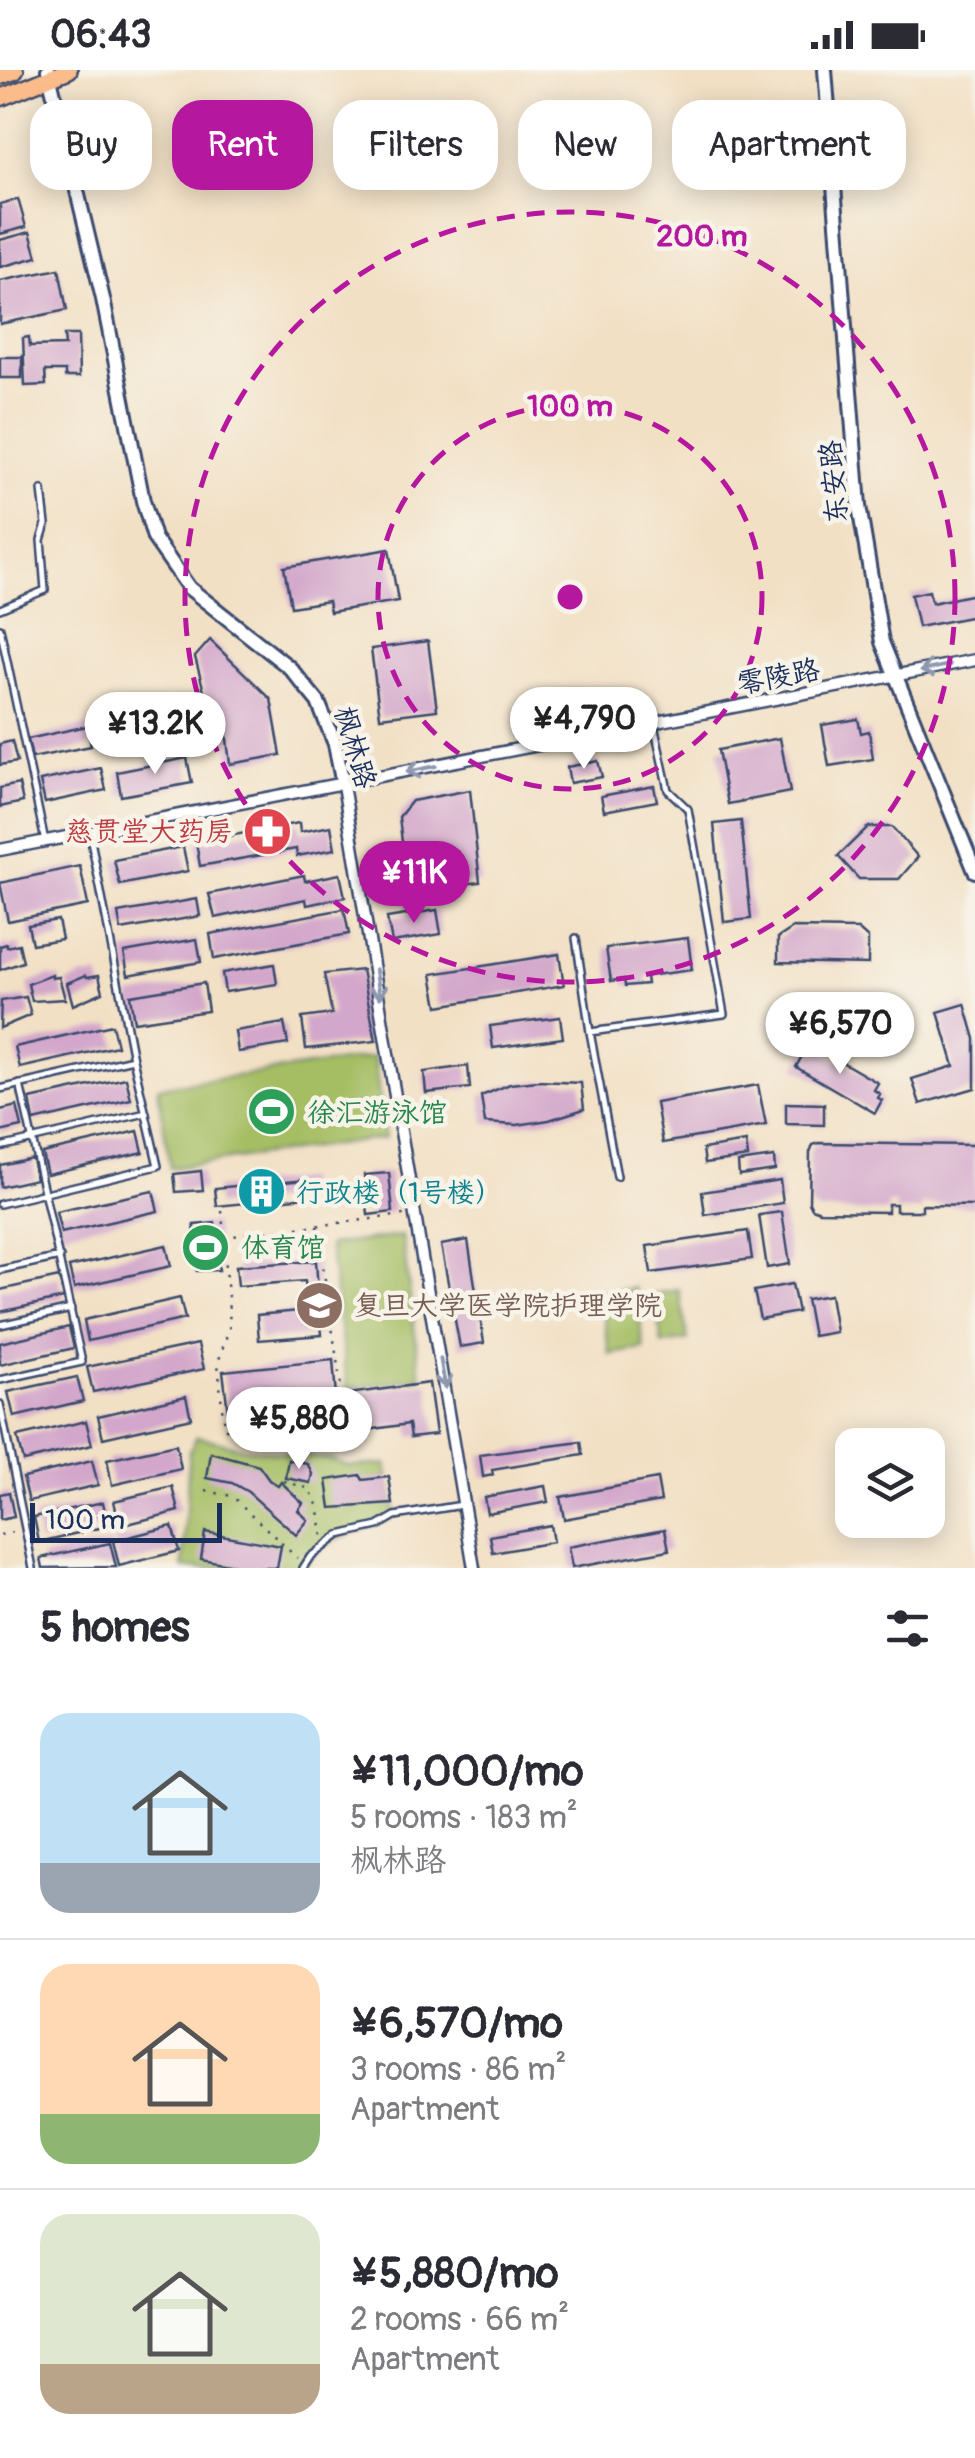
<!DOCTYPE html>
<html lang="en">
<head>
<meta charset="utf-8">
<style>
  body { margin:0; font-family:Pangolin,"LXGW WenKai TC",sans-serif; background:#f2f2f3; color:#2b2b33; height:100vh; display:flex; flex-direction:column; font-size:38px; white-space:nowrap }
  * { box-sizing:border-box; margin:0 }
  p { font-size:32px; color:#7c7c81 }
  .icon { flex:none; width:55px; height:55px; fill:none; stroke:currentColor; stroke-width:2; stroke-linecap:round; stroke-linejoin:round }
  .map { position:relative; height:1498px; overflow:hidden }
  .panel { display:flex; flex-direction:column; background:#fff; flex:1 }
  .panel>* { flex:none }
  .top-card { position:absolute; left:30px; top:30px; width:915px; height:90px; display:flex; gap:20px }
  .tools { position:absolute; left:835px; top:1358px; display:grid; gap:20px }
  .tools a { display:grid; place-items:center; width:110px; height:110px; border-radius:20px; background:#fff; box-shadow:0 5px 25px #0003; font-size:50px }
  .scale { position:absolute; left:30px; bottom:25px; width:192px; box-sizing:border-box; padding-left:10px; border:5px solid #1b2f5e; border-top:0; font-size:28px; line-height:35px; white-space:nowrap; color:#1b2f5e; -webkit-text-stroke:8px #f7f3e8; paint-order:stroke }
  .price { position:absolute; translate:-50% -85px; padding:0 22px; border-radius:35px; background:#fff; color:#222; font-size:32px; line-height:65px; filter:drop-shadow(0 2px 5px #0008) }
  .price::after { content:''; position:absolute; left:50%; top:60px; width:30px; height:22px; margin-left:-15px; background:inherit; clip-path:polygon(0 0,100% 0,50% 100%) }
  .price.selected { background:#b5179e; color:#fff }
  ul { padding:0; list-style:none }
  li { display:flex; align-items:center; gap:30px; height:250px; padding:0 40px }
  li+li { border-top:2px solid #e1e1e2 }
  li span { display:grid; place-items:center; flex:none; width:280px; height:200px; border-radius:30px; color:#555 }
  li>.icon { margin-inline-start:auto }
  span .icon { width:120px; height:120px; fill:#fffc; stroke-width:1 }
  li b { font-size:42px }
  h2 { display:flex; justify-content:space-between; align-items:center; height:120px; padding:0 40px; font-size:42px }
  .tag { padding:0 35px; border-radius:30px; background:#fff; box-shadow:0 5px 25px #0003; font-size:35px; line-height:90px }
  .tag.selected { background:#b5179e; color:#fff }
  .status { display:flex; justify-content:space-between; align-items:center; height:70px; padding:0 50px; background:#fff; direction:ltr }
  .status svg { height:28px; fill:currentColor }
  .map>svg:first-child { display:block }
  .green { fill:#a5be64; stroke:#607661; stroke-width:2.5 }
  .building { fill:#d3a7cb }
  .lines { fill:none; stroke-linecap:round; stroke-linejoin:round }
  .service-casing { stroke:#3b4a6d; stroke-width:10 }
  .minor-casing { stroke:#3b4a6d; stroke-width:15 }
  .tertiary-casing { stroke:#3b4a6d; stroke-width:18 }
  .primary-casing { stroke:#3b4a6d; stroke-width:20 }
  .trunk-casing { stroke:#3b4a6d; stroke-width:22 }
  .path { stroke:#3b4a6d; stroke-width:2.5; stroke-dasharray:2.5 8; stroke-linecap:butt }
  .service { stroke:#fff; stroke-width:5 }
  .minor { stroke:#fff; stroke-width:10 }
  .tertiary { stroke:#fff; stroke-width:12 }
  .primary { stroke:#fabc8b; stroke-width:15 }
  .trunk { stroke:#fabc8b; stroke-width:18 }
  .oneway { stroke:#8d97ae }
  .ring { fill:none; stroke:#b5179e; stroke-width:5; stroke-dasharray:18 12 }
  .labels { text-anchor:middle; stroke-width:9; stroke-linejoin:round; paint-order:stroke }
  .street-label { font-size:28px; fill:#1b2f5e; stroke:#f7f3e8 }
  .health-label { font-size:28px; fill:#be3a42; stroke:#f7f3e8; text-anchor:end }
  .leisure-label { font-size:28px; fill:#27864d; stroke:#f7f3e8; text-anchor:start }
  .culture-label { font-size:28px; fill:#0d838f; stroke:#f7f3e8; text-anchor:start }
  .education-label { font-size:28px; fill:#785e54; stroke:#f7f3e8; text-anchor:start }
  .centre { fill:#b5179e; stroke:#f7f3e8; stroke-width:5 }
  .ring-label { font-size:30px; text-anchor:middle; font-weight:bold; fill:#b5179e; stroke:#f7f3e8; stroke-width:9; stroke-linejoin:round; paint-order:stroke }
</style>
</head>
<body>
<div class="status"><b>06:43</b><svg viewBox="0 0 49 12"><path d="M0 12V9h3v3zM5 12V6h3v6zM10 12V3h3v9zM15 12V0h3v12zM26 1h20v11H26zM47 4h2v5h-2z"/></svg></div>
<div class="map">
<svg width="975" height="1498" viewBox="0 0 975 1498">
  <rect width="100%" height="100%" fill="#f7f3e8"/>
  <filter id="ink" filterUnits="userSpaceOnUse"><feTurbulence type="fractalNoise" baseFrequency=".01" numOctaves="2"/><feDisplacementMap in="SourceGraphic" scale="20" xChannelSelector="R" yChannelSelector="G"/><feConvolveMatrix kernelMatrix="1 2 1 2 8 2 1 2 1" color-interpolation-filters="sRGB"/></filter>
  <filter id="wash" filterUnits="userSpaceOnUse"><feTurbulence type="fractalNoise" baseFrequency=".0048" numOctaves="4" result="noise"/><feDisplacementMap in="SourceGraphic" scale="40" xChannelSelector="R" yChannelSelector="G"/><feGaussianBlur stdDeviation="2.25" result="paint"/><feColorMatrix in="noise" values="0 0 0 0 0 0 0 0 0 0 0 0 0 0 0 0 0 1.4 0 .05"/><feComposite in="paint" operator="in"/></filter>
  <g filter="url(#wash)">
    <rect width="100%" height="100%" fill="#f2e0c5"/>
    <g class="green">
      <polygon points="374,987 385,1068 170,1098 158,1017"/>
      <polygon points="402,1166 421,1308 348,1318 329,1175"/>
      <polygon points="635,1218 644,1279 610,1284 600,1223"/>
      <polygon points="679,1220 688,1270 662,1274 654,1224"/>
      <path d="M 197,1366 L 243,1378 L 332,1389 L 348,1396 L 386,1394 L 395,1446 C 359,1468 331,1458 303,1498 L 183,1498 L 189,1381 Z"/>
    </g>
    <g id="blocks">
      <g class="building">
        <polygon points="18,129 26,157 0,164 0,134"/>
        <polygon points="30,162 37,187 0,197 0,170"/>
        <polygon points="59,199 67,240 0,254 0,211"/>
        <polygon points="64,265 78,265 79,307 65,307 65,301 45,301 46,315 25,316 23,268 29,267 30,276 65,275"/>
        <rect x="0" y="287" width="22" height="21"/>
        <polygon points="389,479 398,531 330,542 328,531 291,537 284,497"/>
        <polygon points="929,521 932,533 975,524 975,546 918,557 911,525"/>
        <polygon points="210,570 271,629 281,685 230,694 223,636 209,640 195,587"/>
        <polygon points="428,571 437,640 380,647 371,579"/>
        <polygon points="172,646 175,663 106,676 103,660"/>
        <polygon points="858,649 861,663 869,661 873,689 829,696 822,655"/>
        <polygon points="87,656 91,676 32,688 28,669"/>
        <polygon points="780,668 790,722 728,734 718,680"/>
        <polygon points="12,671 17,692 0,695 0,674"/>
        <polygon points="187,688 192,713 121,726 117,702"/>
        <polygon points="598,691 602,707 570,713 567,697"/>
        <polygon points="101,698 106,720 45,733 40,711"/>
        <polygon points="19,714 23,732 0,737 0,718"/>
        <polygon points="654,716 657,731 604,741 601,726"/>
        <polygon points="470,720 480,812 408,821 399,747 412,731"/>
        <polygon points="741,751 751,849 724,852 714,754"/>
        <polygon points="299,753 300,762 331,756 335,779 297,786 296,779 200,796 196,772"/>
        <polygon points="868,757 892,757 918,787 899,809 859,809 838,786"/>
        <polygon points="183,777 188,801 120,815 114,790"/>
        <polygon points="80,796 88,835 8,851 0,813"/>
        <polygon points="340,804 345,827 307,835 306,829 215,848 209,824 304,805 305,811"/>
        <polygon points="197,829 200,846 121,860 118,843"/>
        <polygon points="344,839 349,864 214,889 210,864"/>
        <polygon points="437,840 441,864 392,872 387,848"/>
        <polygon points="58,850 62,869 32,874 28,855"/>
        <polygon points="793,858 858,859 868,868 868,894 778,892 778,868"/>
        <polygon points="688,868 692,900 646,906 647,914 625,916 624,909 611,911 606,878"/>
        <polygon points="197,869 201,892 128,905 124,882"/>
        <polygon points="7,874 7,877 19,874 23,892 0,900 0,876"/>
        <polygon points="559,884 564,915 438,936 432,904"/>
        <polygon points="274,894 277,914 225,922 222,903"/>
        <polygon points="362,900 376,971 306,979 302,948 332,944 324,904"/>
        <polygon points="52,905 52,908 59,907 65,929 32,931 28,914"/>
        <polygon points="86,905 87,907 99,905 103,922 73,935 67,913"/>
        <polygon points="204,913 208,941 134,952 130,925"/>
        <polygon points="26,927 31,945 0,958 1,931"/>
        <polygon points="965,934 975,969 975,1018 920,1034 912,1009 954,996 938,942"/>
        <polygon points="560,947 563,968 493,978 490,956"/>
        <polygon points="284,953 288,974 238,982 235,961"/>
        <polygon points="112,955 117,976 20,998 15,977"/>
        <polygon points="809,973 878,1013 874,1020 880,1024 878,1028 882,1030 875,1043 796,997"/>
        <polygon points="468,996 470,1018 426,1023 424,1002"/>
        <polygon points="126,1008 131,1029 34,1051 30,1029"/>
        <polygon points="538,1011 581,1013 584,1039 549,1050 517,1055 485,1053 481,1026 510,1014"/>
        <polygon points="758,1015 766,1055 663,1073 656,1033"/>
        <polygon points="786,1033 824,1034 824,1055 786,1054"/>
        <polygon points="17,1036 22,1057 0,1062 0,1040"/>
        <polygon points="138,1061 143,1082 47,1104 42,1083"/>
        <polygon points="746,1072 748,1087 705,1093 703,1079"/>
        <polygon points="819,1073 975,1075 975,1136 922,1135 922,1141 896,1141 896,1134 888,1134 888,1142 820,1141 812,1138 809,1132 810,1082 813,1075"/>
        <polygon points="774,1087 775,1100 739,1105 738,1092"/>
        <polygon points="32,1088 36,1109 0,1117 0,1095"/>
        <polygon points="201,1101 203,1120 176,1122 174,1104"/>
        <polygon points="389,1103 393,1142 368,1145 364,1105"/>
        <polygon points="305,1109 307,1127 217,1136 215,1118"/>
        <polygon points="780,1110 783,1133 705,1145 702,1122"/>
        <polygon points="153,1121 158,1141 61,1163 56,1142"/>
        <polygon points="782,1142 790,1194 767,1198 759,1145"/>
        <polygon points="215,1153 219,1200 197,1201 194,1155"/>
        <polygon points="748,1161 752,1189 651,1203 647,1176"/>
        <polygon points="468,1170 484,1273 460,1277 441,1175"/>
        <polygon points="166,1175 171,1196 74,1218 69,1197"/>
        <polygon points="316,1191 318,1220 306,1220 305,1211 238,1216 236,1196"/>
        <polygon points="59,1207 64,1228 0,1242 0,1220"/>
        <polygon points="792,1214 798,1242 760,1249 754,1221"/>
        <polygon points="830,1225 836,1262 813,1266 806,1229"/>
        <polygon points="180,1228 185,1249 88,1271 84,1250"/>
        <polygon points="320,1239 322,1265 259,1270 257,1245"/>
        <polygon points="69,1257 74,1278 0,1295 0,1273"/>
        <polygon points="198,1274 204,1299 93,1322 87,1297"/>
        <polygon points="333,1290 338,1352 245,1361 244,1349 229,1350 223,1301"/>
        <polygon points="77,1307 83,1331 14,1347 8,1322"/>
        <polygon points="429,1313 436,1364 411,1367 409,1354 353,1362 348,1324"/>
        <polygon points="186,1326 191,1348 103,1368 98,1346"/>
        <polygon points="86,1351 92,1375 23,1391 17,1367"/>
        <polygon points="581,1372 583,1385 492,1400 493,1405 483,1407 480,1385"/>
        <polygon points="176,1375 181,1399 112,1415 107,1390"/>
        <polygon points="211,1383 259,1396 269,1410 278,1416 281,1412 303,1433 298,1440 308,1450 296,1465 248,1422 232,1413 207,1408"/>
        <polygon points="289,1390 308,1394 313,1404 311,1413 286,1408"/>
        <polygon points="92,1391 98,1415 29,1431 23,1407"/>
        <polygon points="360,1405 363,1410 389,1407 393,1434 331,1438 327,1410"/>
        <polygon points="657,1409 661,1431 564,1449 560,1427"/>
        <polygon points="545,1416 548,1432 487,1443 484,1427"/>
        <polygon points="173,1417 179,1441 120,1456 114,1431"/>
        <polygon points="9,1422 14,1447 0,1450 0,1424"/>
        <polygon points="103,1432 108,1456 39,1472 34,1447"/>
        <polygon points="550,1455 553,1472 493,1483 490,1466"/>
        <polygon points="172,1456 179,1481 119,1496 113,1471"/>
        <polygon points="665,1459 669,1480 572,1498 568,1477"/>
        <polygon points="205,1462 281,1476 277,1498 249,1498 201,1489"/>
        <polygon points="110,1473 116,1497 43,1498 41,1488"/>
      </g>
    </g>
  </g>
  <g filter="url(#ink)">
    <use href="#blocks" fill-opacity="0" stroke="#3b4a6d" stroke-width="2.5"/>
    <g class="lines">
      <defs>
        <g id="service">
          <polyline points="0,539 45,520 41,470 46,454 42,420"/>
          <polyline points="0,558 45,771"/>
          <polyline points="576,868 590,962"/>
          <polyline points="0,1019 133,989"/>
          <polyline points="0,1077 146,1043"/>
          <polyline points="617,1107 590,962 724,944 688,739 668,720 654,655"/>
          <polyline points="0,1134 158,1096 133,989 90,765"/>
          <polyline points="0,1200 60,1187"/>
          <polyline points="0,1255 71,1239"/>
          <polyline points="0,1310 82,1292 20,1014"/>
          <polyline points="0,1334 33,1498"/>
          <polyline points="303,1498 310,1487 339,1465 378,1456 395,1446 462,1435"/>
        </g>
        <g id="minor">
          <polyline points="343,715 474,1498"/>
          <polyline points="0,780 975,590"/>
        </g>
        <g id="tertiary">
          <polyline points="48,0 103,229 143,431 154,468 189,518 290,598 318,632 335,674 343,715"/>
          <polyline points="825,0 859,436 882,572 975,801"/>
        </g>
        <polyline id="primary" points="0,28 69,0"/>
        <polyline id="trunk" points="0,5 14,0"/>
      </defs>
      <use href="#service" class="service-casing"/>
      <use href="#minor" class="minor-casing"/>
      <use href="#tertiary" class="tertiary-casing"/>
      <use href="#primary" class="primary-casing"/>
      <use href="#trunk" class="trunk-casing"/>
      <g class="path">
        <polyline points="222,1141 230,1255 218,1293 224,1358 247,1369 347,1359"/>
        <polyline points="317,1156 350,1377"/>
        <polyline points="224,1167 404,1145"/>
        <polyline points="284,1411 310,1419 319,1439 322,1466"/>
        <polyline points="206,1421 232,1426 297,1488"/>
        <polyline points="0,1465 19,1461"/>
      </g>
      <use href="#service" class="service"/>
      <use href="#minor" class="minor"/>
      <use href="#tertiary" class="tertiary"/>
      <use href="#primary" class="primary"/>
      <use href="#trunk" class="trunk"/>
    </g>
    <defs><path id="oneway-shaft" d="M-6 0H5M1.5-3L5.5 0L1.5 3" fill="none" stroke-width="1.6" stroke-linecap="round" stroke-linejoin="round" transform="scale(2.5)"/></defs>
    <g class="oneway">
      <use href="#oneway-shaft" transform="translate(935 598) rotate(168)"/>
      <use href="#oneway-shaft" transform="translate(421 699) rotate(169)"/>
      <use href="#oneway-shaft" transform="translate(378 914) rotate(81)"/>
      <use href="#oneway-shaft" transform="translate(443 1304) rotate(80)"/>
    </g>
  </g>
  <g class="ring">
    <circle cx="570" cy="527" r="192"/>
    <circle cx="570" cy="527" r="385"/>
  </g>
  <defs>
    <symbol id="pharmacy-disc" viewBox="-11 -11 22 22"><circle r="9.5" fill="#e0444e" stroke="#f7f3e8"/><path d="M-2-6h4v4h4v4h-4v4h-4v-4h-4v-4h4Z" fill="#fff"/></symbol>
    <symbol id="stadium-disc" viewBox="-11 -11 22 22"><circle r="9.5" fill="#2e9e5b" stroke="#f7f3e8"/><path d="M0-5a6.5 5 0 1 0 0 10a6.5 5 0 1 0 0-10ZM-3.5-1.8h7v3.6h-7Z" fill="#fff"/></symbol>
    <symbol id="building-disc" viewBox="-11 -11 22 22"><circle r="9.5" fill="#0f9aa8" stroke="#f7f3e8"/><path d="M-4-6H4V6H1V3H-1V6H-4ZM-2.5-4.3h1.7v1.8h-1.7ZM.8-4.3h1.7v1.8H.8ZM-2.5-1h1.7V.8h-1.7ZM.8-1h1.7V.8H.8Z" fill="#fff"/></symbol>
    <symbol id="university-disc" viewBox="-11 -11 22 22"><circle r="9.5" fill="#8d6e63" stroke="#f7f3e8"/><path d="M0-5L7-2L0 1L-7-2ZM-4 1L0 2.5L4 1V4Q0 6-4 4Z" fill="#fff"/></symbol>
  </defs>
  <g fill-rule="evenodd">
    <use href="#pharmacy-disc" x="240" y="734" width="55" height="55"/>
    <use href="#stadium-disc" x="244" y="1014" width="55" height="55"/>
    <use href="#building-disc" x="234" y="1094" width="55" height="55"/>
    <use href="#stadium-disc" x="178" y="1150" width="55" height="55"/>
    <use href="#university-disc" x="292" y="1208" width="55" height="55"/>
  </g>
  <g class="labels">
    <g class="street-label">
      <text transform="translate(833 412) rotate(-95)" y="10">东安路</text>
      <text transform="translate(778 606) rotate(-11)" y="10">零陵路</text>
      <text transform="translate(356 677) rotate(74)" y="10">枫林路</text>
    </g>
    <g class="health-label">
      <text x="233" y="771">慈贯堂大药房</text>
    </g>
    <g class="leisure-label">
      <text x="307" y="1052">徐汇游泳馆</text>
      <text x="241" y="1187">体育馆</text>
    </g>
    <g class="culture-label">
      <text x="296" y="1132">行政楼（1号楼）</text>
    </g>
    <g class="education-label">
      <text x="354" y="1245">复旦大学医学院护理学院</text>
    </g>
  </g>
  <circle cx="570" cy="527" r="15" class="centre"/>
  <g class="ring-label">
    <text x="702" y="176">200 m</text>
    <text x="570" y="346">100 m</text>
  </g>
</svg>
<div class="tools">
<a><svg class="icon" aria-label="layers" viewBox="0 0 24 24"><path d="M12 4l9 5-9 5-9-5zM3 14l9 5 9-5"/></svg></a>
</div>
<div class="scale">100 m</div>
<b class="price" style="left:584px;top:702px">¥4,790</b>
<b class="price" style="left:155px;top:707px">¥13.2K</b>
<b class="price selected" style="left:414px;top:856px">¥11K</b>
<b class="price" style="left:840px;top:1007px">¥6,570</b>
<b class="price" style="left:299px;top:1402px">¥5,880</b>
<div class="top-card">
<a class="tag">Buy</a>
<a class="tag selected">Rent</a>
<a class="tag">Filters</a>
<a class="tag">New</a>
<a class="tag">Apartment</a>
</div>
</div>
<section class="panel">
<h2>5 homes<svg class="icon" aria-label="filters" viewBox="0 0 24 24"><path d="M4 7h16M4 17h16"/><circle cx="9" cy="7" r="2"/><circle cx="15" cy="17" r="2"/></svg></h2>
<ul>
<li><span style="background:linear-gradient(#bfe0f5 75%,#9aa5b1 0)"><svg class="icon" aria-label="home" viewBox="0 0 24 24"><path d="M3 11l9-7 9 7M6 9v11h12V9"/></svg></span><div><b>¥11,000/mo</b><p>5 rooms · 183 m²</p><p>枫林路</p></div></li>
<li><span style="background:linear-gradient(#ffd9b3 75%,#8fb573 0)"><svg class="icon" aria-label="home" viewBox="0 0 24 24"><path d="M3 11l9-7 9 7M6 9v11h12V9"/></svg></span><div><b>¥6,570/mo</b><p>3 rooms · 86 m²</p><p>Apartment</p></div></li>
<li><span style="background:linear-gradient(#dfe7d0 75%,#b9a48a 0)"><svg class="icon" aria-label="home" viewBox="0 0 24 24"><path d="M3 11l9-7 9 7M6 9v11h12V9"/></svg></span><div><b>¥5,880/mo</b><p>2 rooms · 66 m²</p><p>Apartment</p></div></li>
</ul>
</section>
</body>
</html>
